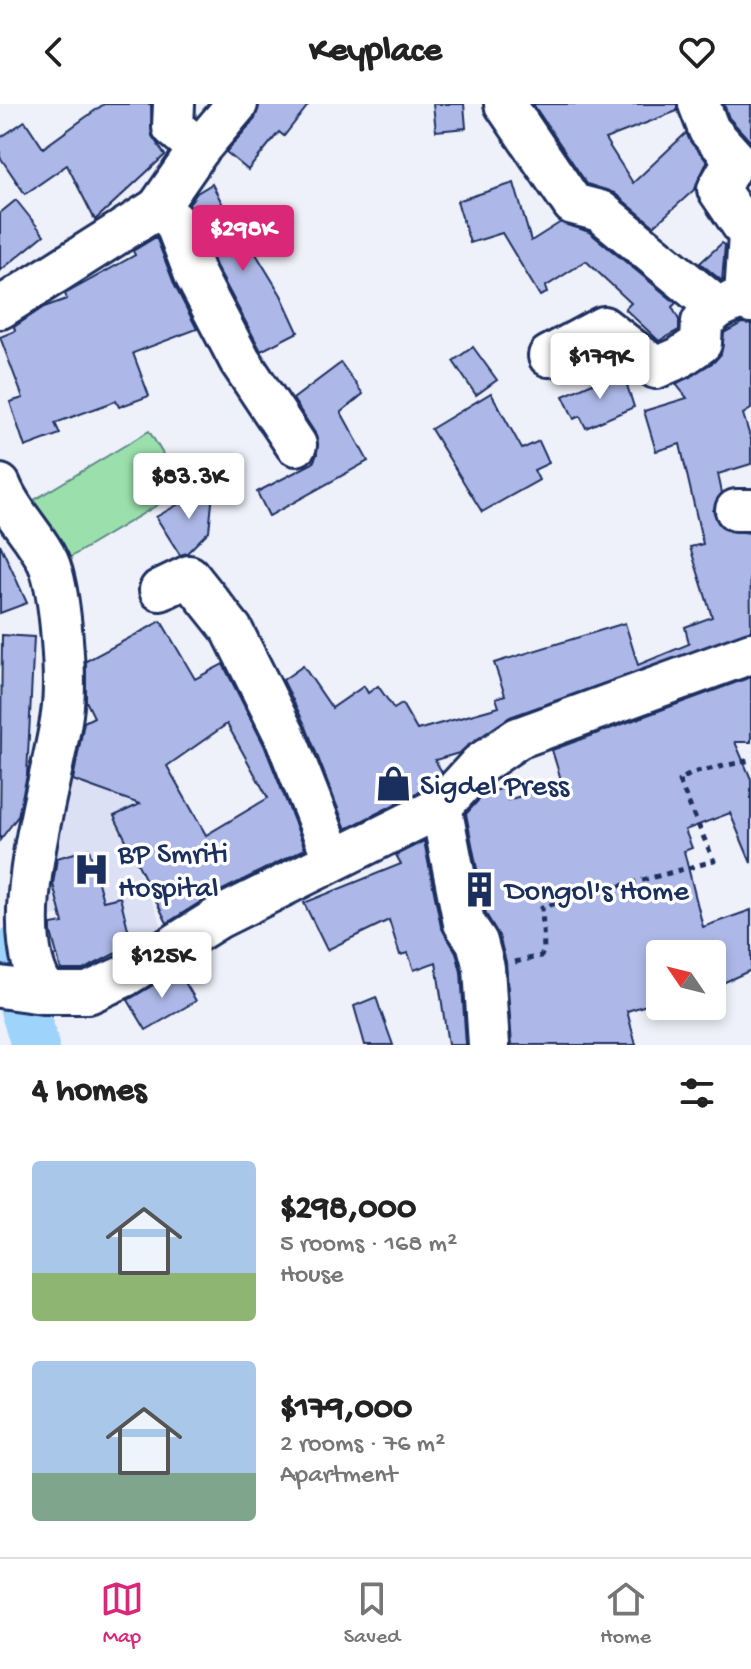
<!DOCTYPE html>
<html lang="en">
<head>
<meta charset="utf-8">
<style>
  body { margin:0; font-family:"Gochi Hand",sans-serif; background:#f2f2f2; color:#222; height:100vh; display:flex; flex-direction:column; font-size:30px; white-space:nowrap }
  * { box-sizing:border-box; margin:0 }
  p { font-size:26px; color:#767676 }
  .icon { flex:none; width:44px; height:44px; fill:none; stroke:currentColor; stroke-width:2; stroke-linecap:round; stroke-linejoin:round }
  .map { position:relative; height:941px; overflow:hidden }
  .sheet { display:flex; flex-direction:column; background:#fff; flex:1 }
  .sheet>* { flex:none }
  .needle { width:52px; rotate:305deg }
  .buttons { position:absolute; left:646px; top:836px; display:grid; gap:16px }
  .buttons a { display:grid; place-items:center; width:80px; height:80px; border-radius:8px; background:#fff; box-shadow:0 4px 12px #0003; font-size:40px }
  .price { position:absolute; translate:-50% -68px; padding:0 18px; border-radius:8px; background:#fff; color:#222; font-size:26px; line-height:52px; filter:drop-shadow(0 2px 4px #0008) }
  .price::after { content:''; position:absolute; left:50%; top:48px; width:24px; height:18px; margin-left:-12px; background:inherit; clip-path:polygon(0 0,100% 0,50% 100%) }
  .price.on { background:#db2777; color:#fff }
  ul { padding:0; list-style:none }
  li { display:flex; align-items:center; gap:24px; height:200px; padding:0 32px }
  li span { display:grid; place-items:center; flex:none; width:224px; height:160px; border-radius:8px; color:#555 }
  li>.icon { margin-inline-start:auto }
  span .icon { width:96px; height:96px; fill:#fffc; stroke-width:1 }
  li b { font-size:34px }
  h2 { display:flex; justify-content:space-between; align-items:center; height:96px; padding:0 32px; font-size:34px }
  header { display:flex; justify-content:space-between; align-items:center; height:104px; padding:0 32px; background:#fff; font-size:36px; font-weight:700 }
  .tab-bar { display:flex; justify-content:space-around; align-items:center; height:112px; border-top:2px solid #e0e0e0; background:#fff; font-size:22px; color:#767676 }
  .tab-bar a { display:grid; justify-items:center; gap:4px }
  .tab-bar .on { color:#db2777 }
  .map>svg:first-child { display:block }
  .built { fill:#dbe0f5 }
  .green { fill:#9be0ac; stroke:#5b8885; stroke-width:2 }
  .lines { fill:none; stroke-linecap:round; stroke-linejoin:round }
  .river { stroke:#9ed3fc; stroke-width:48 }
  .building { fill:#adb8e8; stroke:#1b2f5e; stroke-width:2; fill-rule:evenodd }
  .minor-casing { stroke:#1b2f5e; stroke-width:46 }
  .path { stroke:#1b2f5e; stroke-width:5; stroke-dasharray:6 6; stroke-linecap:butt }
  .minor { stroke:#fff; stroke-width:40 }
  .labels { text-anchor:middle; stroke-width:7; stroke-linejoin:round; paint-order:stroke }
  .poi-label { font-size:30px; fill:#1b2f5e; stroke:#fff; text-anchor:start }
</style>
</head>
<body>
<header><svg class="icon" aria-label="back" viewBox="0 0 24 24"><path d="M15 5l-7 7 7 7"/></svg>Keyplace<svg class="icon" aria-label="heart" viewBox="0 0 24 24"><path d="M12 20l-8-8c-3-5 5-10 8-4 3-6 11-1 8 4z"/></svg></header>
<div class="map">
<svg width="751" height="941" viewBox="0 0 751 941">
  <rect width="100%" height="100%" fill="#eff1fa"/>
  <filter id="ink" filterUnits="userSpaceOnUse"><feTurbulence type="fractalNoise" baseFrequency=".0125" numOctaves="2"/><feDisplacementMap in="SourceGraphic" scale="16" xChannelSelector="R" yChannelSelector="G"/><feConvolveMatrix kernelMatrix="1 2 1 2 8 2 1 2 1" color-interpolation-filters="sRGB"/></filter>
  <g filter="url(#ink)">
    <polygon class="built" points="65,655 111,671 147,698 166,732 136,761 169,837 91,872 73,809 51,812 46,768"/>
    <polygon class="green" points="149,327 184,385 64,457 29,399"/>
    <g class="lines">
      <polyline class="river" points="19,843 23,902 35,941"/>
    </g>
    <g class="building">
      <polygon points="104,0 151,0 152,32 165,51 95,116 67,61 25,90 0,53 0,34 25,17 43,44"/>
      <polygon points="259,0 309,0 284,32 279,28 248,66 226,48 255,15"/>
      <polygon points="433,0 464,0 466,24 436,27"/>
      <polygon points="533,0 677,0 677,7 605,35 633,79 686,29 707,58 695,85 654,122 614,89 587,80"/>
      <polygon points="724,0 751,0 751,38 729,14"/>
      <polygon points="514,79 531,137 561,118 589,128 676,199 672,203 679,216 679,226 659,237 625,205 631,199 586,157 545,183 547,189 540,192 502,129 470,139 457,97"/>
      <polygon points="212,80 235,124 239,122 281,191 298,228 261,247 216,162 197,110 189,100 197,89"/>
      <polygon points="16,96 44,131 0,167 0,109"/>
      <polygon points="156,133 175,182 197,225 133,249 149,292 119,303 116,297 55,319 60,330 25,343 10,298 23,294 0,233 15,227 14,223 44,203 67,195 65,190 135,151 133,147"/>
      <polygon points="722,139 725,141 722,177 700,159"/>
      <polygon points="742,219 751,220 751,305 743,310 751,336 751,360 718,370 722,389 713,407 724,425 750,429 751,527 510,613 459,649 435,656 442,668 427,684 346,725 306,623 283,576 303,562 332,604 364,582 368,589 378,582 394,605 402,600 417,626 499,603 496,594 505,591 494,559 625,519 638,561 689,540 685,523 712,513 690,443 703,440 680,340 656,347 644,307 687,294 676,280 714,258 721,250 724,229"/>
      <polygon points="473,243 497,276 476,291 453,257"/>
      <polygon points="341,259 363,290 341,308 368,357 269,412 257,388 313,359 317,350 315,329 293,295"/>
      <polygon points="624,272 634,303 586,324 580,312 574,315 563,292 606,273 608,278"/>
      <polygon points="491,289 522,345 539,337 549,359 534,366 539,376 482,408 431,325"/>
      <polygon points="214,380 209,427 187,449 180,451 156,413"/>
      <polygon points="0,440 27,499 0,509"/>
      <path d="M 161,517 L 195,575 L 223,560 L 264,641 L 305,745 L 208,793 L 167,819 L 114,712 L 140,700 L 73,676 L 84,618 L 94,613 L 86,597 L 86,557 ZM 227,620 L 268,694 L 206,731 L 167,662 Z"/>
      <polygon points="2,531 34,533 27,671 18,712 0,736"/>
      <polygon points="751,573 751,638 735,638 751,675 751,759 730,709 685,726 692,744 684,747 703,823 751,806 751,866 712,884 712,850 660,850 660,897 627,907 636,941 512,941 506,858 499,832 486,810 466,710 484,690 504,684 508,696 562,679 552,646"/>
      <polygon points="424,737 441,823 456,848 461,868 466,941 448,941 436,858 414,866 408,849 400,851 389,816 327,846 304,799 401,760 396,751"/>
      <polygon points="89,745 103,797 120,793 132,841 83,866 61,866 51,828 51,821 63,819 53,780 57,754"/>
      <polygon points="178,866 196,897 146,926 128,896"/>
      <polygon points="376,893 380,905 393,941 365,941 354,902"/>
    </g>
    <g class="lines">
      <defs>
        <g id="minor">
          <polyline points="174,0 173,23 199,45"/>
          <polyline points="237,0 199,45 158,104 175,118 195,171 240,257 296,341"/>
          <polyline points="505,0 573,100 600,107 718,204 745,192 751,198"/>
          <polyline points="699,0 709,26 735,55 718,85 749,131 745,192"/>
          <polyline points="0,204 158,104"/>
          <polyline points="549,252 603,223 656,264 679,254 701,239 702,218 718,204"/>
          <path d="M 0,381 C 11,410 35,430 48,458 C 61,487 67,577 62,610 C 53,681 0,829 47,889"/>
          <polyline points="736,406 751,406"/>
          <polyline points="160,486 189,472 232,526 285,632 333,754"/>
          <polyline points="441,703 464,819 477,838 484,864 489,941"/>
          <polyline points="0,883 43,889 88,889 125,872 218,814 441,703 480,660 518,634 751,549"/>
        </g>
      </defs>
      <use href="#minor" class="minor-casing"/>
      <polyline class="path" points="515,858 541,852 544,846 542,803 714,757 679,677 692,669 751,656"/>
      <use href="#minor" class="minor"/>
    </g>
  </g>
  <defs>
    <symbol id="shop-bare" viewBox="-9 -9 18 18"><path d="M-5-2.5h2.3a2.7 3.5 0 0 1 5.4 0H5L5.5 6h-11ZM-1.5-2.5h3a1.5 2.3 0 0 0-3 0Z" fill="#1b2f5e" stroke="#fff" stroke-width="2.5" paint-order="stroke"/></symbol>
    <symbol id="hospital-bare" viewBox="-9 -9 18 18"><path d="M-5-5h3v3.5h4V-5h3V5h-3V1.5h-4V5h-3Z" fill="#1b2f5e" stroke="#fff" stroke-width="2.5" paint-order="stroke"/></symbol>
    <symbol id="building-bare" viewBox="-9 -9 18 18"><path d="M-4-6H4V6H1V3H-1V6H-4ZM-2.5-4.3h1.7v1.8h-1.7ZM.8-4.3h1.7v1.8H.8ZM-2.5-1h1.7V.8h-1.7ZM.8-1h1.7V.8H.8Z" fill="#1b2f5e" stroke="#fff" stroke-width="2.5" paint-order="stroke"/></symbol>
  </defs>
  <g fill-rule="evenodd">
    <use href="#shop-bare" x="368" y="654" width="51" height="51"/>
    <use href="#hospital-bare" x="66" y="740" width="51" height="51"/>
    <use href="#building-bare" x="454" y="760" width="51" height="51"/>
  </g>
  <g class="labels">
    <g class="poi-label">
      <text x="420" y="690">Sigdel Press</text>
      <text x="118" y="758">BP Smriti<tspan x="118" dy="34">Hospital</tspan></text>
      <text x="505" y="795">Dongol's Home</text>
    </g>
  </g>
</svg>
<div class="buttons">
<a><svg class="needle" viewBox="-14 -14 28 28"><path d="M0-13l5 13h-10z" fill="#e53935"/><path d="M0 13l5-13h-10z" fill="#767676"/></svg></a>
</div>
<b class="price on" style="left:243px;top:169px">$298K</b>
<b class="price" style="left:600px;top:297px">$179K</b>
<b class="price" style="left:189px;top:417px">$83.3K</b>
<b class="price" style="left:162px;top:896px">$125K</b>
</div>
<section class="sheet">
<h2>4 homes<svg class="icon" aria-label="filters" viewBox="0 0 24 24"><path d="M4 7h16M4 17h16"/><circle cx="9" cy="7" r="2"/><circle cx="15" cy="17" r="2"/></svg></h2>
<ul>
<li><span style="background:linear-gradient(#a9c7e8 70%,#8fb573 0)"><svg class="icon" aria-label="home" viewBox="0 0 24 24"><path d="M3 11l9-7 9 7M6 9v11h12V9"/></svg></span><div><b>$298,000</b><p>5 rooms · 168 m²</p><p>House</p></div></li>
<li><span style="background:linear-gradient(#a9c7e8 70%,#7fa58c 0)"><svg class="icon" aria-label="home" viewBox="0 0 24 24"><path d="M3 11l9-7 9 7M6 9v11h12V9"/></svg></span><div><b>$179,000</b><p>2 rooms · 76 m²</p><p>Apartment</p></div></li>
</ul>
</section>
<nav class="tab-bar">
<a class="on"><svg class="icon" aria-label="map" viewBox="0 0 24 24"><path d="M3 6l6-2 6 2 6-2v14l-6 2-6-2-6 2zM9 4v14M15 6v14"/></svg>Map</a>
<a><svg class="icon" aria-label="saved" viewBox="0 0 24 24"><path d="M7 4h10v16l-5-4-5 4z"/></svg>Saved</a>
<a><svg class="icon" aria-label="home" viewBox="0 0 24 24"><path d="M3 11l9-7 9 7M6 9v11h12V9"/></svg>Home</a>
</nav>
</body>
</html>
